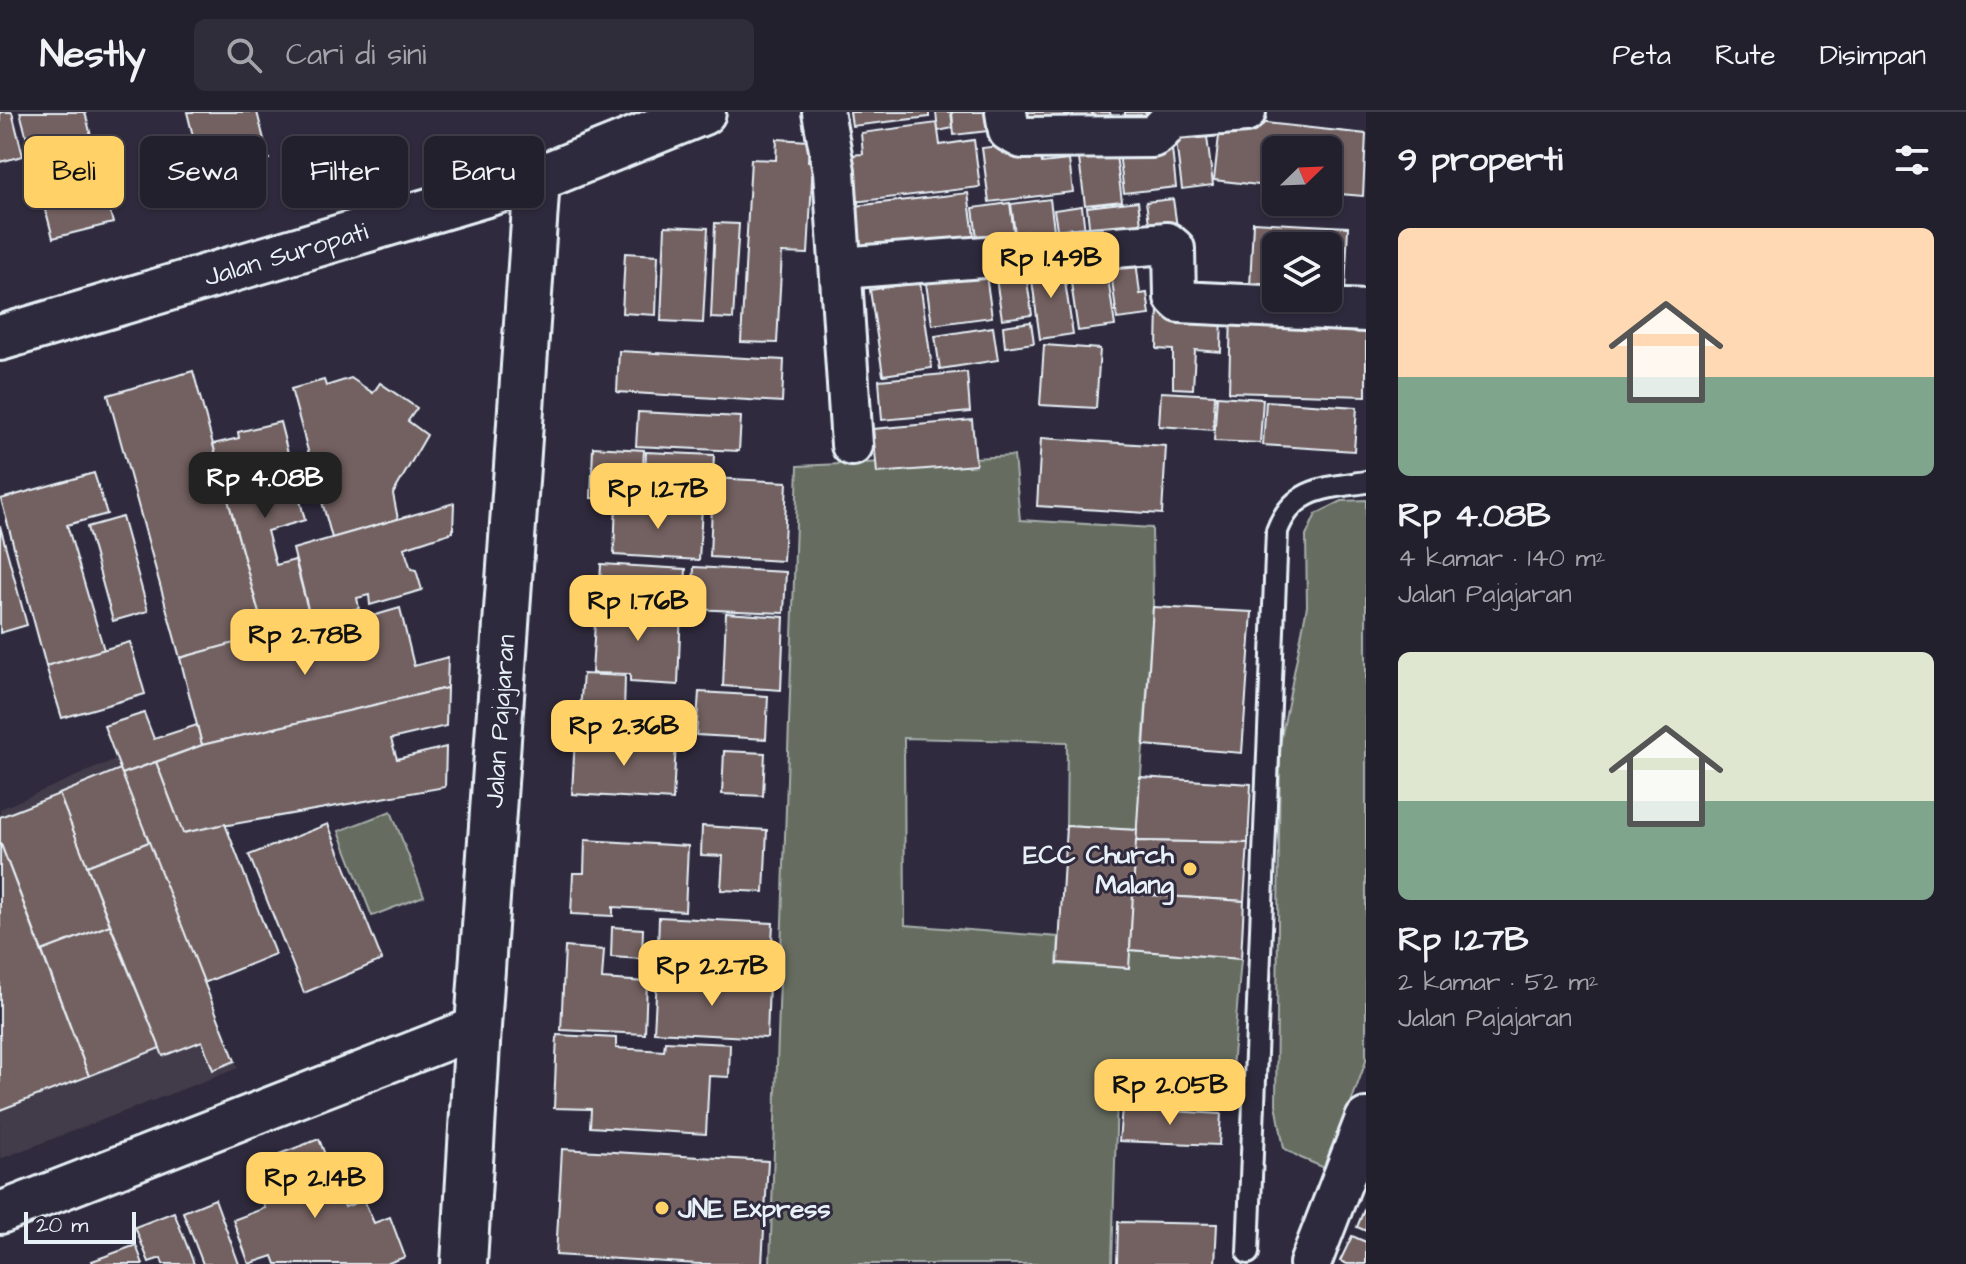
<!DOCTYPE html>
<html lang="id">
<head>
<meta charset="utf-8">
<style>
  body { margin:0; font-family:"Architects Daughter",sans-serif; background:#2f2d3a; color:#f1f3f6; height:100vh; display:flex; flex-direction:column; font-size:30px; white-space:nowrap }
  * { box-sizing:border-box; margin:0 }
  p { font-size:26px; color:#a3a3aa }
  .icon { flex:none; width:44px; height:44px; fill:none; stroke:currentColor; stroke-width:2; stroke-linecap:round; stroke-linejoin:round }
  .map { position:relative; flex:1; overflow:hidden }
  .side { display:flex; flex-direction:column; background:#23202e; width:600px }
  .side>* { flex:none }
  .guide { position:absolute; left:24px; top:24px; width:760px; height:72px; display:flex; gap:16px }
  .needle { width:52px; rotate:67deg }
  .fabs { position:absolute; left:1262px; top:24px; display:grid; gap:16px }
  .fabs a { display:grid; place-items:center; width:80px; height:80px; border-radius:12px; background:#23202e; box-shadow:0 2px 6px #0004,0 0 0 2px #403e4a; font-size:40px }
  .scale { position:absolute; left:24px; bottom:20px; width:112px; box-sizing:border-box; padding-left:8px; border:4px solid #e8f1f8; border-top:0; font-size:22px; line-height:28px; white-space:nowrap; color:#e8f1f8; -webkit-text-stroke:6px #2f2a3d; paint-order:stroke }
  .price { position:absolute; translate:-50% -68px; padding:0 18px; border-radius:16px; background:#ffd166; color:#111; font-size:26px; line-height:52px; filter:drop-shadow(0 2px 4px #0008) }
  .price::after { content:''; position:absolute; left:50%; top:48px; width:24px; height:18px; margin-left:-12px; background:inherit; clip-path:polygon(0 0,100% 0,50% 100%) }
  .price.selected { background:#222; color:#fff }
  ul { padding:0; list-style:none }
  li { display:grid; align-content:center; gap:16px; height:424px; padding:0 32px }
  li span { display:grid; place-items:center; height:248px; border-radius:12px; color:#555 }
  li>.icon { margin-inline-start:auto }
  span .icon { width:144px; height:144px; fill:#fffc; stroke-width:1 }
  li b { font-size:34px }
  h2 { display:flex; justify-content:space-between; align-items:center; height:96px; padding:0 32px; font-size:34px }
  .chip { padding:0 28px; border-radius:12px; background:#23202e; box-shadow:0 2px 6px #0004,0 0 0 2px #403e4a; font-size:28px; line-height:72px }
  .chip.selected { background:#ffd166; color:#111 }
  header { display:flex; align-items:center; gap:48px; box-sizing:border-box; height:112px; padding:0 40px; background:#23202e; border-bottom:2px solid #403e4a }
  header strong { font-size:38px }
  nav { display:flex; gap:44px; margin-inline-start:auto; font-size:28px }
  .search { width:560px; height:72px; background:#2f2d3a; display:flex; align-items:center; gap:20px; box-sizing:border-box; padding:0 28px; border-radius:12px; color:#a3a3aa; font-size:30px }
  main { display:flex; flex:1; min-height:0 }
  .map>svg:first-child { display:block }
  .built { fill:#433a48 }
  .green { fill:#666d60; stroke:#a7afac; stroke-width:2 }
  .building { fill:#736160; stroke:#e8f1f8; stroke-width:2 }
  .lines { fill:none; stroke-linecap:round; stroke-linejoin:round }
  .service-casing { stroke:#e8f1f8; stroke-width:26 }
  .minor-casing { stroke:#e8f1f8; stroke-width:46 }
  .tertiary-casing { stroke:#e8f1f8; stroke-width:50 }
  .service { stroke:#2f2a3d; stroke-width:20 }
  .minor { stroke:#2f2a3d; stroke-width:40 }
  .tertiary { stroke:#2f2a3d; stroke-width:44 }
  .poi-dot { fill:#ffd166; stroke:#2f2a3d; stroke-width:3 }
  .labels { text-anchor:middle; stroke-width:6; stroke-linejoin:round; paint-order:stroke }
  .street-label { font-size:26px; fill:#e8f1f8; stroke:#2f2a3d }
  .poi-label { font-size:26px; font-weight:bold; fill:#e8f1f8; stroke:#2f2a3d; text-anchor:end }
</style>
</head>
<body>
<header>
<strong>Nestly</strong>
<div class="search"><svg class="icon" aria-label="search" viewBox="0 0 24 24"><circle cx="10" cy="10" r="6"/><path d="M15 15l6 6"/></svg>Cari di sini</div>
<nav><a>Peta</a><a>Rute</a><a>Disimpan</a></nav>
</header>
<main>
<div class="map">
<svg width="1366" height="1152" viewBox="0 0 1366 1152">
  <rect width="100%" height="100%" fill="#2f2a3d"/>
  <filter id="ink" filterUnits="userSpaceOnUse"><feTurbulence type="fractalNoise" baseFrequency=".0125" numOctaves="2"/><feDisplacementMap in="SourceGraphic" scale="16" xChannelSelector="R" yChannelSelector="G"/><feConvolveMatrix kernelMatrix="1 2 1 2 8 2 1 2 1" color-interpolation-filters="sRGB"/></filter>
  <g filter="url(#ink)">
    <polygon class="built" points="116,647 238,956 0,1047 0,697"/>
    <g class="green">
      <polygon points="1014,344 1020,408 1152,416 1153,495 1137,718 1066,714 1067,630 904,626 905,813 1059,825 1057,852 1128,856 1130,838 1241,847 1229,993 1117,984 1112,1152 770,1152 798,354"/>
      <polygon points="1366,388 1366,949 1327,1057 1301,1046 1284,1036 1276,992 1280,632 1307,494 1306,424 1316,402 1342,389"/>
      <polygon points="391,699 424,784 372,804 339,719"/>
    </g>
    <g class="building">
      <polygon points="0,0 12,0 23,44 0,50"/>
      <polygon points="20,0 85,0 113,111 53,126"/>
      <polygon points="187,0 257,0 269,47 203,64"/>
      <polygon points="850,0 929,0 929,5 852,14"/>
      <polygon points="936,0 951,0 953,16 938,19"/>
      <polygon points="952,0 1003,0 1005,17 954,23"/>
      <polygon points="1016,0 1092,0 1093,6 1018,15"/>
      <polygon points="1093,0 1110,0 1111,5 1094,7"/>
      <polygon points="1125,0 1150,0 1151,2 1125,5"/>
      <polygon points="1221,6 1366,22 1363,84 1328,81 1328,38 1276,38 1276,75 1214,68"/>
      <polygon points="937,11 940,33 974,28 980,75 854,90 848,43 863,42 861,21"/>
      <polygon points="1206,17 1213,73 1182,77 1175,21"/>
      <polygon points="777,27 809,29 808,49 813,50 808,142 782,141 777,231 741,230 751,47 776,48"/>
      <polygon points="1171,27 1176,75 1124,81 1118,33"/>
      <polygon points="1114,28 1122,89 1085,93 1077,32"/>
      <polygon points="1039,29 1042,51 1069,48 1073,80 989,90 982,36"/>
      <polygon points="968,81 975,131 862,144 855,94"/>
      <polygon points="1050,87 1055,125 1016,129 1011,92"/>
      <polygon points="1173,87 1177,115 1150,118 1146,90"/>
      <polygon points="1138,89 1143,126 1091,132 1087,95"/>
      <polygon points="1010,91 1015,129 978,133 973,96"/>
      <polygon points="1082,94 1085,120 1058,123 1054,98"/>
      <polygon points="1253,110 1348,115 1345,180 1328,179 1328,134 1276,134 1276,176 1250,175"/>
      <polygon points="715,111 739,112 733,207 711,206"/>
      <polygon points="665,114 708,116 703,211 661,209"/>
      <polygon points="625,141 658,143 656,203 622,201"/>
      <polygon points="1105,145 1115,214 1078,219 1068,150"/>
      <polygon points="1136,149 1140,182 1147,181 1150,203 1117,207 1110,152"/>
      <polygon points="1062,150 1073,222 1040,227 1030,154"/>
      <polygon points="1025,155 1032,203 1002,207 995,160"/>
      <polygon points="986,163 992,205 932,213 926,171"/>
      <polygon points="920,170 932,256 883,263 870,178"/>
      <polygon points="1158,195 1222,198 1221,240 1195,238 1193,277 1173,276 1173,238 1157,237"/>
      <polygon points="1231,200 1366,204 1366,284 1229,280"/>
      <polygon points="1031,210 1034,231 1005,235 1003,214"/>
      <polygon points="993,215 998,248 940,257 935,224"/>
      <polygon points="1044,233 1100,237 1096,296 1040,293"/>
      <polygon points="619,239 784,248 782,290 617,280"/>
      <polygon points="193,259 265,523 180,546 108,283"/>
      <polygon points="967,260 970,300 882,308 879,268"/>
      <polygon points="351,266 373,281 380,271 417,296 408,309 427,323 393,382 398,407 332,426 291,277 324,268 326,274"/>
      <polygon points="1161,280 1215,283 1213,318 1159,314"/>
      <polygon points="1217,284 1263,287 1260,331 1214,329"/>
      <polygon points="1266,289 1357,295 1354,339 1263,333"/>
      <polygon points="638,300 741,305 739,339 636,334"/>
      <polygon points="972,308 976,353 877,361 873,317"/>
      <polygon points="280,310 305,408 267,419 276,453 295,448 311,509 265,523 213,332 239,326 238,320"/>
      <polygon points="1041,326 1166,334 1162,402 1037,394"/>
      <polygon points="593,335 644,338 641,389 591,386"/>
      <polygon points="646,340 714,343 713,364 689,363 688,385 644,382"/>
      <polygon points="94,361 107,402 67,413 104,538 46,554 1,387"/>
      <polygon points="713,366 787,370 783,449 710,445"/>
      <polygon points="616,390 702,395 699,448 614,443"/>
      <polygon points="454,391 453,420 404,436 411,457 416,458 422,478 370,493 369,483 357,486 359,496 311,509 293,437"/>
      <polygon points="122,405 148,499 113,509 87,415"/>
      <polygon points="0,414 27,513 0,521"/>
      <polygon points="601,452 686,457 684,495 599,491"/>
      <polygon points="694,455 786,460 784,501 692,497"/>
      <polygon points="596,493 681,497 678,573 630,570 630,562 592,561"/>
      <polygon points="1153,495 1252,500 1242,641 1144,633"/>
      <polygon points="400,496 414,554 448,545 447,576 202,633 180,546 292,515 296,526"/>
      <polygon points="726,501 784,505 781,578 723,574"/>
      <polygon points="130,530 145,582 62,606 46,554"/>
      <polygon points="583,562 625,564 624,601 580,598"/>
      <polygon points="447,576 446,614 391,627 397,647 446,635 445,675 183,721 156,650 202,633"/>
      <polygon points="699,580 768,584 766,627 696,623"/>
      <polygon points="582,599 618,601 617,626 580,623"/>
      <polygon points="144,601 154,627 197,613 202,633 122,662 104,614"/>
      <polygon points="575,624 676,630 673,688 572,682"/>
      <polygon points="724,639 765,641 763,684 722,682"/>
      <polygon points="156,650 183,721 225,712 275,842 204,871 122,662"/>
      <polygon points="120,657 149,730 87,754 59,682"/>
      <polygon points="1140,665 1251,672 1248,731 1136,729"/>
      <polygon points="59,682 110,813 42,839 0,730 0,705"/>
      <polygon points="328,712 382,848 304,881 249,743"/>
      <polygon points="702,714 767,718 764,780 721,778 723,744 701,743"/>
      <polygon points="1066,714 1137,718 1129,856 1058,851"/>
      <polygon points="585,728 688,734 685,799 613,795 613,804 571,802 573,761 584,761"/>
      <polygon points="1136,729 1248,731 1244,789 1133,782"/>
      <polygon points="0,730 89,964 0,998"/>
      <polygon points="149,730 235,949 213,958 202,929 163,944 87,754"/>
      <polygon points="1133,782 1244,789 1241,847 1130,838"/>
      <polygon points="659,805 773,811 770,870 657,864"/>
      <polygon points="110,813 160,936 89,964 42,839"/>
      <polygon points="612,815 643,817 642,847 611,845"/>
      <polygon points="565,835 604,838 602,867 647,870 645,922 561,918"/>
      <polygon points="657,865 769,871 767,926 654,920"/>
      <polygon points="557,923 616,926 616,936 664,939 665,929 730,932 729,965 709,964 706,1022 590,1015 591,997 554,996"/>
      <polygon points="1122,996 1221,1002 1219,1033 1119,1029"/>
      <polygon points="319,1027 345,1095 364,1088 374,1111 390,1105 405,1145 386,1152 276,1152 273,1144 249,1152 233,1108 265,1096 260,1082 290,1070 279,1042"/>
      <polygon points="562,1037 768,1049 762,1152 698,1152 556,1143"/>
      <polygon points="215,1087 239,1152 203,1152 183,1100"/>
      <polygon points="1366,1093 1366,1119 1357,1115"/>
      <polygon points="174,1100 194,1152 163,1152 161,1146 149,1150 135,1115"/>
      <polygon points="1118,1110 1217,1112 1215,1152 1117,1152"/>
      <polygon points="1352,1124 1366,1130 1366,1152 1347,1152 1340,1149"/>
      <polygon points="136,1133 143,1152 94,1152 92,1149"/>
    </g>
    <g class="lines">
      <defs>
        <path id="service" d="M 1248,1141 L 1277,419 C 1293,376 1325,376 1366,370"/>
        <g id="minor">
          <polyline points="823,0 834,59 852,333"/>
          <path d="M 1006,0 L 1009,19 L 1022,26 L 1152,25 C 1162,21 1164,11 1174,6 L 1245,0"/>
          <polyline points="841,156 1167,131 1174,137 1175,185 1180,190 1366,199"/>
          <polyline points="0,1101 478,915"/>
          <polyline points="1310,1152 1366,1007"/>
        </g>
        <g id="tertiary">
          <path id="s1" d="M 0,226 L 537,67 L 703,0"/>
          <path id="s2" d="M 464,1152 L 478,915 L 537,67"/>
        </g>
      </defs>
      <use href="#service" class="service-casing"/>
      <use href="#minor" class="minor-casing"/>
      <use href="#tertiary" class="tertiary-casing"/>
      <use href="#service" class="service"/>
      <use href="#minor" class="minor"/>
      <use href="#tertiary" class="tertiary"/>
    </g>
  </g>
  <g class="poi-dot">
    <circle cx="1190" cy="757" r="8"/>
    <circle cx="662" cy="1096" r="8"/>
  </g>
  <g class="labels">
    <g class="street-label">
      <text dy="9" stroke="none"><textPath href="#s1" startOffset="298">Jalan Suropati</textPath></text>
      <text dy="9" stroke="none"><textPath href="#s2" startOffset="544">Jalan Pajajaran</textPath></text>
    </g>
    <g class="poi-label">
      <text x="1174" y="751">ECC Church<tspan x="1174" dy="30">Malang</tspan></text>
      <text x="678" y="1105" text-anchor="start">JNE Express</text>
    </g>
  </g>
</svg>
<div class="fabs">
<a><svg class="needle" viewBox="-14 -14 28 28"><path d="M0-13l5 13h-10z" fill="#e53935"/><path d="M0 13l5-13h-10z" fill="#a3a3aa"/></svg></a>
<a><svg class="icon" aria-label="layers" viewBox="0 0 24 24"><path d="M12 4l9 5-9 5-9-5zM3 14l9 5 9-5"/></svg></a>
</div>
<div class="scale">20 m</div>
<b class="price" style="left:1051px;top:188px">Rp 1.49B</b>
<b class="price selected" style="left:265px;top:408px">Rp 4.08B</b>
<b class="price" style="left:658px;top:419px">Rp 1.27B</b>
<b class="price" style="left:638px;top:531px">Rp 1.76B</b>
<b class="price" style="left:305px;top:565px">Rp 2.78B</b>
<b class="price" style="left:624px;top:656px">Rp 2.36B</b>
<b class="price" style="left:712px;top:896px">Rp 2.27B</b>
<b class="price" style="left:1170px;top:1015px">Rp 2.05B</b>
<b class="price" style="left:315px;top:1108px">Rp 2.14B</b>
<div class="guide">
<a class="chip selected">Beli</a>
<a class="chip">Sewa</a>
<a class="chip">Filter</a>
<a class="chip">Baru</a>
</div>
</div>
<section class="side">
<h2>9 properti<svg class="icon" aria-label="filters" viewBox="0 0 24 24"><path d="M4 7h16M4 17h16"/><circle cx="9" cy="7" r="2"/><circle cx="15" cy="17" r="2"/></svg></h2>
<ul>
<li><span style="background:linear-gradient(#ffd9b3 60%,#7fa58c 0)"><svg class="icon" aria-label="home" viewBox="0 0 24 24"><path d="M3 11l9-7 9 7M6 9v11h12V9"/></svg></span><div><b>Rp 4.08B</b><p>4 kamar · 140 m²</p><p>Jalan Pajajaran</p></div></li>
<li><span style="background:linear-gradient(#dfe7d0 60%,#7fa58c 0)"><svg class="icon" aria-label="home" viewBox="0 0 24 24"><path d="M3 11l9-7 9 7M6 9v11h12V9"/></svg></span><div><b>Rp 1.27B</b><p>2 kamar · 52 m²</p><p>Jalan Pajajaran</p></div></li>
</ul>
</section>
</main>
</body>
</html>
